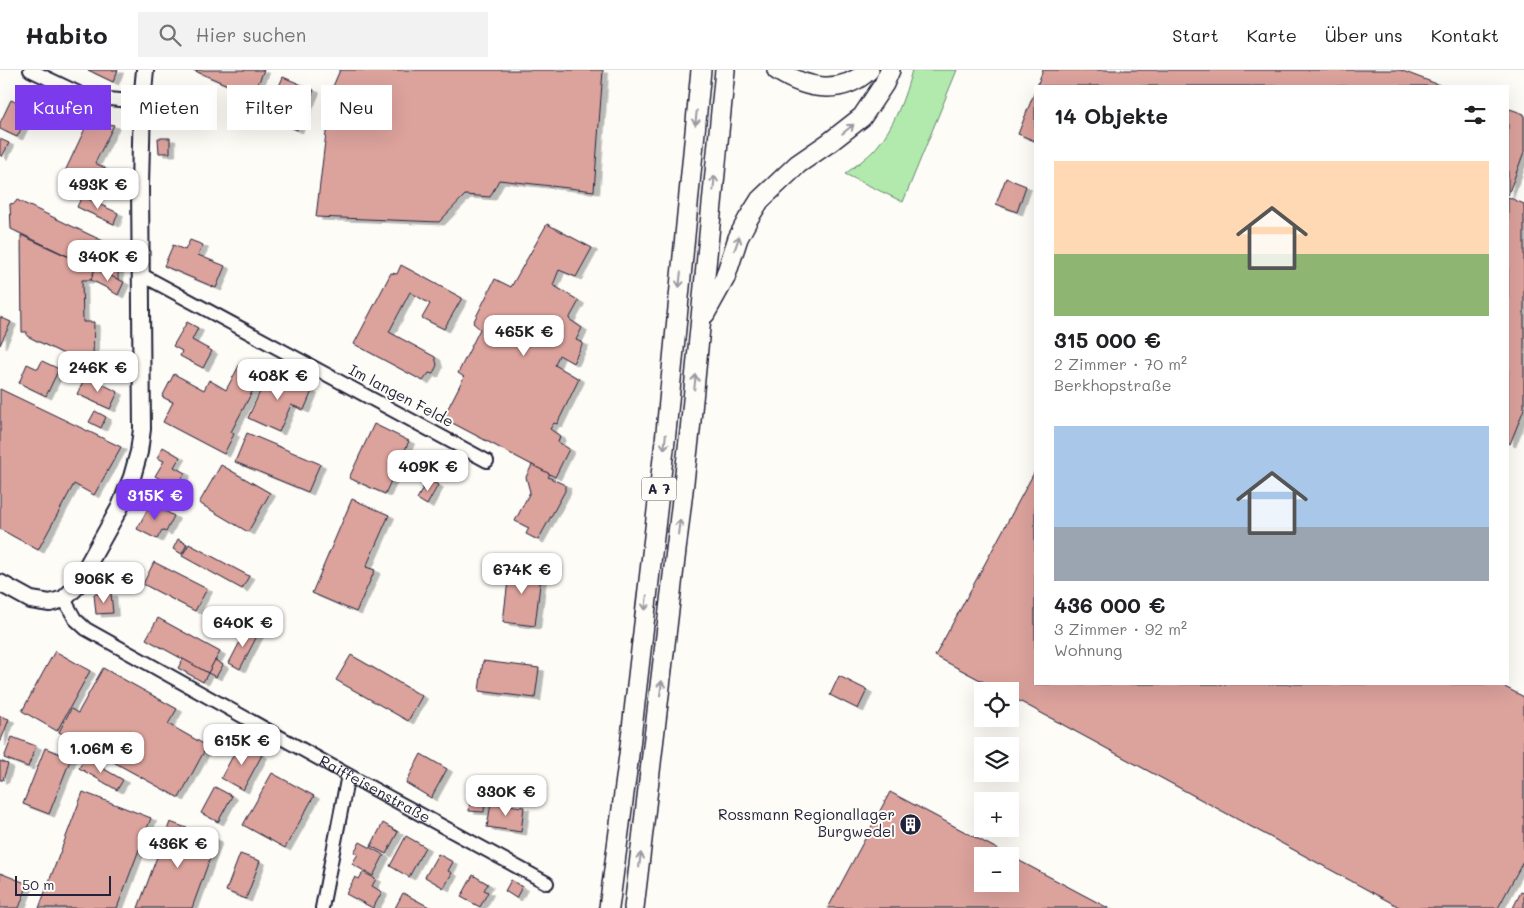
<!DOCTYPE html>
<html lang="de">
<head>
<meta charset="utf-8">
<style>
  body { margin:0; font-family:Mali,sans-serif; background:#f2f2f2; color:#202124; height:100vh; display:flex; flex-direction:column; font-size:19px; white-space:nowrap }
  * { box-sizing:border-box; margin:0 }
  p { font-size:16px; color:#757577 }
  .icon { flex:none; width:28px; height:28px; fill:none; stroke:currentColor; stroke-width:2; stroke-linecap:round; stroke-linejoin:round }
  .map { position:relative; flex:1; overflow:hidden }
  .drawer { position:absolute; left:1034px; top:15px; width:475px; height:600px; display:flex; flex-direction:column; background:#fff; border-radius:0px; box-shadow:0 5px 20px #0002 }
  .drawer>* { flex:none }
  .banner { position:absolute; left:15px; top:15px; width:475px; height:45px; display:flex; gap:10px }
  .fabs { position:absolute; left:974px; top:612px; display:grid; gap:10px }
  .fabs a { display:grid; place-items:center; width:45px; height:45px; border-radius:0px; background:#fff; box-shadow:0 5px 20px #0002; font-size:25px }
  .scale { position:absolute; left:15px; bottom:12px; width:96px; box-sizing:border-box; padding-left:5px; border:2px solid #22223b; border-top:0; font-size:14px; line-height:18px; white-space:nowrap; color:#22223b; -webkit-text-stroke:4px #fdfcf7; paint-order:stroke }
  .price { position:absolute; translate:-50% -42px; padding:0 11px; border-radius:10px; background:#fff; color:#222; font-size:16px; line-height:32px; filter:drop-shadow(0 1px 2px #0008) }
  .price::after { content:''; position:absolute; left:50%; top:30px; width:15px; height:11px; margin-left:-8px; background:inherit; clip-path:polygon(0 0,100% 0,50% 100%) }
  .price.current { background:#7c3aed; color:#fff }
  ul { padding:0; list-style:none }
  li { display:grid; align-content:center; gap:10px; height:265px; padding:0 20px }
  li span { display:grid; place-items:center; height:155px; border-radius:0px; color:#555 }
  li>.icon { margin-inline-start:auto }
  span .icon { width:90px; height:90px; fill:#fffc; stroke-width:1 }
  li b { font-size:21px }
  h2 { display:flex; justify-content:space-between; align-items:center; height:60px; padding:0 20px; font-size:21px }
  .tag { padding:0 18px; border-radius:0px; background:#fff; box-shadow:0 5px 20px #0002; font-size:18px; line-height:45px }
  .tag.current { background:#7c3aed; color:#fff }
  header { display:flex; align-items:center; gap:30px; box-sizing:border-box; height:70px; padding:0 25px; background:#fff; border-bottom:1px solid #e0e0e0 }
  header strong { font-size:24px }
  nav { display:flex; gap:28px; margin-inline-start:auto; font-size:18px }
  .search { width:350px; height:45px; background:#f2f2f2; display:flex; align-items:center; gap:12px; box-sizing:border-box; padding:0 18px; border-radius:0px; color:#757577; font-size:19px }
  .map>svg:first-child { display:block }
  .green { fill:#b2e9ac; stroke:#6a8674 }
  .building { fill:#dca29c; stroke:#22223b; fill-rule:evenodd; filter:url(#shadow) }
  .lines { fill:none; stroke-linecap:round; stroke-linejoin:round }
  .minor-casing { stroke:#22223b; stroke-width:16 }
  .major-casing { stroke:#22223b; stroke-width:20 }
  .highway-casing { stroke:#22223b; stroke-width:22 }
  .minor { stroke:#fdfcf7; stroke-width:12 }
  .major { stroke:#fdfcf7; stroke-width:16 }
  .highway { stroke:#fdfcf7; stroke-width:19 }
  .oneway { stroke:#9a9aa2 }
  .labels { text-anchor:middle; stroke-width:4; stroke-linejoin:round; paint-order:stroke }
  .shield { fill:#fdfcf7; stroke:#646373; stroke-width:1 }
  .shield-label { font-size:14px; font-weight:bold; fill:#22223b }
  .street-label { font-size:15px; fill:#22223b; stroke:#fdfcf7 }
  .poi-label { font-size:15px; fill:#22223b; stroke:#fdfcf7; text-anchor:end }
</style>
</head>
<body>
<header>
<strong>Habito</strong>
<div class="search"><svg class="icon" aria-label="search" viewBox="0 0 24 24"><circle cx="10" cy="10" r="6"/><path d="M15 15l6 6"/></svg>Hier suchen</div>
<nav><a>Start</a><a>Karte</a><a>Über uns</a><a>Kontakt</a></nav>
</header>
<div class="map">
<svg width="1524" height="838" viewBox="0 0 1524 838">
  <defs>
    <filter id="shadow"><feDropShadow dx="5.5" dy="3" stdDeviation="0" flood-color="#0004"/></filter>
  </defs>
  <rect width="100%" height="100%" fill="#fdfcf7"/>
  <filter id="ink" filterUnits="userSpaceOnUse"><feTurbulence type="fractalNoise" baseFrequency=".02" numOctaves="2"/><feDisplacementMap in="SourceGraphic" scale="10" xChannelSelector="R" yChannelSelector="G"/><feConvolveMatrix kernelMatrix="1 2 1 2 8 2 1 2 1" color-interpolation-filters="sRGB"/></filter>
  <g filter="url(#ink)">
    <path class="green" d="M 912,0 L 957,0 L 903,132 L 845,104 C 855,96 867,88 876,78 C 894,57 905,27 912,0 Z"/>
    <g class="building">
      <polygon points="88,0 118,0 113,12"/>
      <polygon points="193,0 264,0 253,26"/>
      <polygon points="340,0 603,0 594,121 499,110 490,127 465,125 439,152 316,147 331,21"/>
      <polygon points="1043,0 1400,0 1442,16 1037,16"/>
      <polygon points="283,7 314,20 304,43 273,30"/>
      <polygon points="1035,21 1035,71 1018,64"/>
      <polygon points="271,29 304,43 297,60 263,45"/>
      <polygon points="11,30 31,39 17,67 0,59 0,53"/>
      <polygon points="49,30 57,34 49,49 41,45"/>
      <polygon points="1510,39 1524,44 1524,82 1508,125 1508,45"/>
      <polygon points="89,50 114,55 95,93 105,98 92,125 61,110"/>
      <polygon points="158,68 170,68 170,83 159,83"/>
      <polygon points="0,69 9,73 2,87 0,85"/>
      <polygon points="1006,108 1026,116 1017,142 996,134"/>
      <polygon points="82,126 118,143 114,154 77,137"/>
      <polygon points="1508,127 1524,134 1524,339 1510,374 1508,373"/>
      <polygon points="17,130 103,171 100,177 118,185 118,210 11,159 10,134 15,133"/>
      <polygon points="547,154 592,178 576,207 559,200 553,215 579,231 569,249 582,258 576,270 583,273 573,293 559,285 555,295 579,309 557,354 554,353 550,359 560,366 558,372 569,379 555,407 443,348 464,307 458,303 480,259 473,253 495,209 511,217"/>
      <polygon points="21,165 95,199 91,210 82,210 83,252 94,252 93,286 105,286 105,304 27,266 27,262 22,262"/>
      <polygon points="190,170 203,175 198,185 225,196 216,218 164,196 173,175 185,180"/>
      <polygon points="401,195 462,228 444,259 422,248 430,234 410,222 389,262 435,287 437,295 433,304 429,303 423,311 354,274 391,203 397,204"/>
      <polygon points="95,199 124,212 118,225 111,221 111,220 91,210"/>
      <polygon points="0,247 11,252 0,275"/>
      <polygon points="187,252 198,258 192,270 212,281 203,298 180,286 182,281 173,276"/>
      <polygon points="42,291 59,299 46,326 19,313 27,294 38,299"/>
      <polygon points="240,294 261,305 231,362 234,364 224,384 163,352 173,332 162,327 174,304 204,320 209,310 226,320"/>
      <polygon points="269,302 312,321 304,340 291,335 279,362 248,348"/>
      <polygon points="86,306 118,322 110,339 77,324"/>
      <polygon points="0,319 121,377 94,425 74,414 38,480 0,459"/>
      <polygon points="95,341 106,347 101,358 89,352"/>
      <polygon points="374,354 409,371 385,424 349,408"/>
      <polygon points="247,363 320,394 308,422 235,392"/>
      <polygon points="163,377 180,387 174,397 185,403 176,418 155,406 164,391 157,388"/>
      <polygon points="221,395 270,423 248,462 199,433"/>
      <polygon points="532,395 550,404 548,407 565,415 565,421 538,470 526,464 529,458 515,451 530,422 526,407"/>
      <polygon points="1035,401 1035,614 1499,614 1524,627 1524,790 1498,838 1401,838 1010,626 1010,621 1001,621 935,586"/>
      <polygon points="428,409 438,415 427,435 417,429"/>
      <polygon points="352,429 389,445 366,497 375,500 356,542 312,523"/>
      <polygon points="151,433 174,446 166,462 162,460 157,469 137,459"/>
      <polygon points="178,469 187,474 182,484 173,479"/>
      <polygon points="189,474 249,506 242,519 182,486"/>
      <polygon points="154,492 207,519 195,541 143,514"/>
      <polygon points="112,494 128,503 124,512 108,503"/>
      <polygon points="510,494 542,498 535,556 503,552"/>
      <polygon points="111,523 113,543 96,544 94,524"/>
      <polygon points="158,548 220,582 208,603 146,569"/>
      <polygon points="247,558 258,564 240,599 229,593"/>
      <polygon points="55,581 90,601 57,661 22,641"/>
      <polygon points="351,585 422,626 408,651 336,610"/>
      <polygon points="183,589 208,603 203,612 178,598"/>
      <polygon points="215,590 223,595 216,607 208,603"/>
      <polygon points="483,591 539,598 535,628 479,621"/>
      <polygon points="103,598 177,639 168,654 207,676 179,728 59,662 71,639 78,643"/>
      <polygon points="839,606 867,620 858,639 830,625"/>
      <polygon points="0,646 9,649 0,673"/>
      <polygon points="12,667 36,676 28,697 4,688"/>
      <polygon points="240,673 262,685 243,720 221,708"/>
      <polygon points="45,678 71,688 49,744 23,734"/>
      <polygon points="421,684 447,699 431,728 406,713"/>
      <polygon points="85,688 123,710 117,720 79,698"/>
      <polygon points="0,691 8,694 3,710 0,710"/>
      <polygon points="272,703 314,726 285,778 243,755"/>
      <polygon points="215,717 232,726 218,752 201,743"/>
      <polygon points="83,722 151,748 117,838 39,838"/>
      <path d="M 890,722 L 1108,838 L 828,838 ZM 982,786 L 1010,786 L 1010,814 L 982,814 Z"/>
      <polygon points="470,730 485,731 484,742 469,741"/>
      <polygon points="491,733 524,737 521,762 487,757"/>
      <polygon points="170,752 217,769 192,838 138,838"/>
      <polygon points="383,753 398,762 386,784 371,776"/>
      <polygon points="406,766 425,777 409,807 390,796"/>
      <polygon points="360,772 384,785 373,806 352,794 358,784 354,782"/>
      <polygon points="240,784 260,791 246,829 226,821"/>
      <polygon points="438,784 453,792 448,801 452,803 444,818 425,807"/>
      <polygon points="363,802 376,809 372,816 382,822 373,838 346,824 355,807 359,809"/>
      <polygon points="0,803 28,814 19,838 0,838"/>
      <polygon points="473,805 488,814 484,820 488,822 480,837 461,827"/>
      <polygon points="511,810 522,817 516,828 505,821"/>
      <polygon points="1521,822 1524,823 1524,838 1513,838"/>
      <polygon points="403,823 431,838 395,838"/>
    </g>
    <g class="lines">
      <defs>
        <g id="minor">
          <polyline points="30,0 87,27 142,32"/>
          <polyline points="142,205 487,391"/>
          <path id="s1" d="M 64,529 L 75,549 L 86,559 L 348,705 L 547,813"/>
          <polyline points="322,838 348,705"/>
        </g>
        <polyline id="major" points="0,513 31,530 50,533 64,529 75,518 120,437 132,407 139,382 142,359 140,115 142,32 145,0"/>
        <g id="highway">
          <path d="M 777,0 C 806,19 841,26 869,0"/>
          <polyline points="705,244 725,208 738,168 748,149 760,130 798,94 830,72 862,47 884,14 890,0"/>
          <polyline points="609,838 629,685 666,362 701,0"/>
          <polyline points="634,838 690,361 725,0"/>
        </g>
      </defs>
      <use href="#minor" class="minor-casing"/>
      <use href="#major" class="major-casing"/>
      <use href="#highway" class="highway-casing"/>
      <use href="#minor" class="minor"/>
      <use href="#major" class="major"/>
      <use href="#highway" class="highway"/>
    </g>
    <defs><path id="oneway-shaft" d="M-6 0H5M1.5-3L5.5 0L1.5 3" fill="none" stroke-width="1.6" stroke-linecap="round" stroke-linejoin="round" transform="scale(1.25)"/></defs>
    <g class="oneway">
      <use href="#oneway-shaft" transform="translate(696 48) rotate(96)"/>
      <use href="#oneway-shaft" transform="translate(848 59) rotate(-39)"/>
      <use href="#oneway-shaft" transform="translate(714 113) rotate(-85)"/>
      <use href="#oneway-shaft" transform="translate(737 173) rotate(-71)"/>
      <use href="#oneway-shaft" transform="translate(680 210) rotate(96)"/>
      <use href="#oneway-shaft" transform="translate(695 312) rotate(-84)"/>
      <use href="#oneway-shaft" transform="translate(665 372) rotate(96)"/>
      <use href="#oneway-shaft" transform="translate(679 457) rotate(-83)"/>
      <use href="#oneway-shaft" transform="translate(646 533) rotate(96)"/>
      <use href="#oneway-shaft" transform="translate(661 618) rotate(-83)"/>
      <use href="#oneway-shaft" transform="translate(640 790) rotate(-83)"/>
    </g>
  </g>
  <defs>
    <symbol id="building-disc" viewBox="-11 -11 22 22"><circle r="9.5" fill="#22223b" stroke="#fdfcf7"/><path d="M-4-6H4V6H1V3H-1V6H-4ZM-2.5-4.3h1.7v1.8h-1.7ZM.8-4.3h1.7v1.8H.8ZM-2.5-1h1.7V.8h-1.7ZM.8-1h1.7V.8H.8Z" fill="#fff"/></symbol>
  </defs>
  <g fill-rule="evenodd">
    <use href="#building-disc" x="898" y="742" width="25" height="25"/>
  </g>
  <g class="labels">
    <rect class="shield" x="641.5" y="407.5" width="35" height="23" rx="4"/>
    <g class="shield-label">
      <text x="659" y="424">A 7</text>
    </g>
    <g class="street-label">
      <text transform="translate(401 326) rotate(28)" y="5">Im langen Felde</text>
      <text dy="5" stroke="none"><textPath href="#s1" startOffset="368">Raiffeisenstraße</textPath></text>
    </g>
    <g class="poi-label">
      <text x="895" y="750">Rossmann Regionallager<tspan x="895" dy="17">Burgwedel</tspan></text>
    </g>
  </g>
</svg>
<div class="fabs">
<a><svg class="icon" aria-label="locate" viewBox="0 0 24 24"><circle cx="12" cy="12" r="6"/><path d="M12 2v4M12 18v4M2 12h4M18 12h4"/></svg></a>
<a><svg class="icon" aria-label="layers" viewBox="0 0 24 24"><path d="M12 4l9 5-9 5-9-5zM3 14l9 5 9-5"/></svg></a>
<a>+</a>
<a>−</a>
</div>
<div class="scale">50 m</div>
<b class="price" style="left:98px;top:140px">493K €</b>
<b class="price" style="left:108px;top:212px">340K €</b>
<b class="price" style="left:524px;top:287px">465K €</b>
<b class="price" style="left:98px;top:323px">246K €</b>
<b class="price" style="left:278px;top:331px">408K €</b>
<b class="price" style="left:428px;top:422px">409K €</b>
<b class="price current" style="left:155px;top:451px">315K €</b>
<b class="price" style="left:522px;top:525px">674K €</b>
<b class="price" style="left:104px;top:534px">906K €</b>
<b class="price" style="left:243px;top:578px">640K €</b>
<b class="price" style="left:242px;top:696px">615K €</b>
<b class="price" style="left:101px;top:704px">1.06M €</b>
<b class="price" style="left:506px;top:747px">330K €</b>
<b class="price" style="left:178px;top:799px">436K €</b>
<div class="banner">
<a class="tag current">Kaufen</a>
<a class="tag">Mieten</a>
<a class="tag">Filter</a>
<a class="tag">Neu</a>
</div>
<section class="drawer">
<h2>14 Objekte<svg class="icon" aria-label="filters" viewBox="0 0 24 24"><path d="M4 7h16M4 17h16"/><circle cx="9" cy="7" r="2"/><circle cx="15" cy="17" r="2"/></svg></h2>
<ul>
<li><span style="background:linear-gradient(#ffd9b3 60%,#8fb573 0)"><svg class="icon" aria-label="home" viewBox="0 0 24 24"><path d="M3 11l9-7 9 7M6 9v11h12V9"/></svg></span><div><b>315 000 €</b><p>2 Zimmer · 70 m²</p><p>Berkhopstraße</p></div></li>
<li><span style="background:linear-gradient(#a9c7e8 65%,#9aa5b1 0)"><svg class="icon" aria-label="home" viewBox="0 0 24 24"><path d="M3 11l9-7 9 7M6 9v11h12V9"/></svg></span><div><b>436 000 €</b><p>3 Zimmer · 92 m²</p><p>Wohnung</p></div></li>
</ul>
</section>
</div>
</body>
</html>
